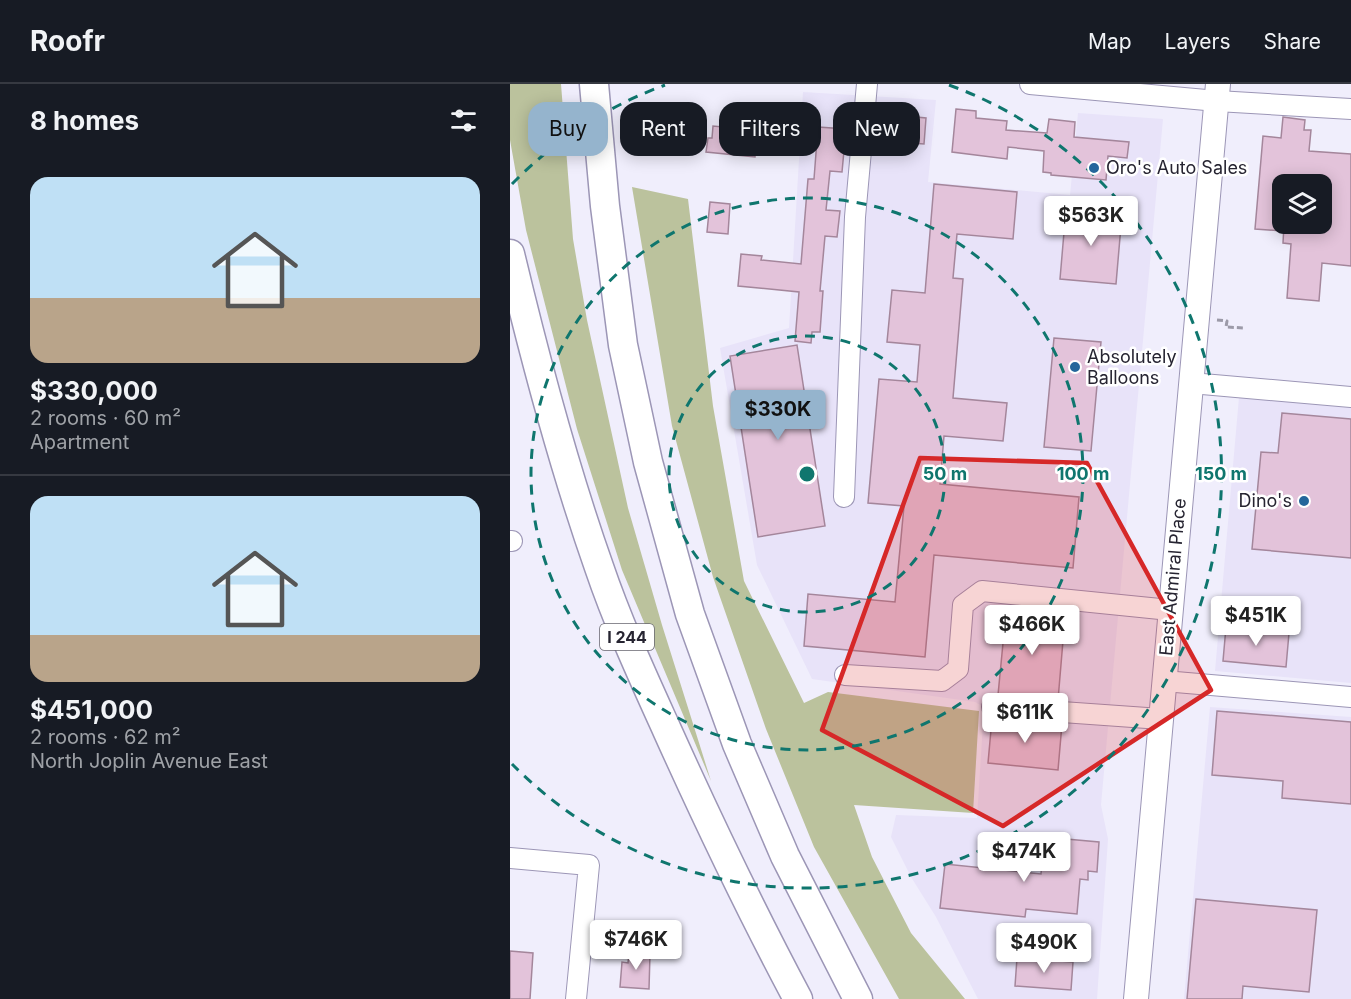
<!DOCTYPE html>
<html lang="en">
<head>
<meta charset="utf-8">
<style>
  body { margin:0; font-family:Inter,sans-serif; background:#20242c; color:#f1f3f6; height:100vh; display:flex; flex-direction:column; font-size:22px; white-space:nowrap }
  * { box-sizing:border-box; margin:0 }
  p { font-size:20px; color:#9ea1a6 }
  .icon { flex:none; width:33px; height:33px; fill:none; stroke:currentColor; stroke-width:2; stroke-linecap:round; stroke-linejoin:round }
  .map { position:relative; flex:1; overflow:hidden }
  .sheet { display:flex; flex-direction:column; background:#171b24; width:510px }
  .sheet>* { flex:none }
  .top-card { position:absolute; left:18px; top:18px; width:570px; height:54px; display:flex; gap:12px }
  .controls { position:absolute; left:762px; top:90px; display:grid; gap:12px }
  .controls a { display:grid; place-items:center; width:60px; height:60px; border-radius:12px; background:#171b24; box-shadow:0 3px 15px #0003; font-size:30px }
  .price { position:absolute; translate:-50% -51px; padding:0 14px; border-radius:6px; background:#fff; color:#222; font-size:20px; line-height:39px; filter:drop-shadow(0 2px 3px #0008) }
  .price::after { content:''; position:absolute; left:50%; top:36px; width:18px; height:14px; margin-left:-9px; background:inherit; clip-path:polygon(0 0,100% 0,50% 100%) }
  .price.selected { background:#95b4cd; color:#111 }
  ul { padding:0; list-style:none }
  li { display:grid; align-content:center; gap:12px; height:318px; padding:0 30px }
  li+li { border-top:2px solid #363941 }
  li span { display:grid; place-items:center; height:186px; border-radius:18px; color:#555 }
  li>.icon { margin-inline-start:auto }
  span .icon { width:108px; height:108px; fill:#fffc; stroke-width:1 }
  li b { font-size:26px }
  h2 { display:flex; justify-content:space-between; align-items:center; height:72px; padding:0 30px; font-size:26px }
  .pill { padding:0 21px; border-radius:18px; background:#171b24; box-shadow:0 3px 15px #0003; font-size:21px; line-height:54px }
  .pill.selected { background:#95b4cd; color:#111 }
  header { display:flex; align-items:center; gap:36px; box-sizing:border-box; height:84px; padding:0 30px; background:#171b24; border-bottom:2px solid #363941 }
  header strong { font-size:28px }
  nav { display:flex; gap:33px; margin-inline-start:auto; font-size:21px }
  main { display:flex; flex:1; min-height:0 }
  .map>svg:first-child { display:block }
  .commercial { fill:#e8e3f9 }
  .green { fill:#bbc29d }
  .building { fill:#e3c3da; stroke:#a4869b; stroke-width:1.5 }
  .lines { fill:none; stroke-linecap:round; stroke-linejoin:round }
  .minor-casing { stroke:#9c96b6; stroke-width:22 }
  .major-casing { stroke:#9c96b6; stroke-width:26 }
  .highway-casing { stroke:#9c96b6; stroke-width:31 }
  .path { stroke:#9c9aa8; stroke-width:3; stroke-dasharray:6 3; stroke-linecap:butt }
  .minor { stroke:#fff; stroke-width:20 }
  .major { stroke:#fff; stroke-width:24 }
  .highway { stroke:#fff; stroke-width:28 }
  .marked { fill:#d62828; fill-opacity:0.2; stroke:#d62828; stroke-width:4.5; stroke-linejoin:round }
  .ring { fill:none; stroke:#0f766e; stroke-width:3; stroke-dasharray:10 8 }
  .poi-dot { fill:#24669b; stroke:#fff; stroke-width:2 }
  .labels { text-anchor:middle; stroke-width:5; stroke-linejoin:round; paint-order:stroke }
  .shield { fill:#fff; stroke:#67666f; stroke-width:1.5 }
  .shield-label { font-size:16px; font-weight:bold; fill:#262431 }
  .poi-label { font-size:18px; fill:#262431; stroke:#fff; text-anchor:start }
  .street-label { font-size:18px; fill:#262431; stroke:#fff }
  .centre { fill:#0f766e; stroke:#fff; stroke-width:3 }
  .ring-label { font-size:18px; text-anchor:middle; font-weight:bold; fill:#0f766e; stroke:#fff; stroke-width:5; stroke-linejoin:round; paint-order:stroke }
</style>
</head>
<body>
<header>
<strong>Roofr</strong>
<nav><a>Map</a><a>Layers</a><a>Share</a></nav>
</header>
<main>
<section class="sheet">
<h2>8 homes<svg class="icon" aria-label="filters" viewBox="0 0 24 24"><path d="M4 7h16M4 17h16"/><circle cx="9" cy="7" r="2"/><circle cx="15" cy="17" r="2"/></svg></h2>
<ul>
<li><span style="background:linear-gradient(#bfe0f5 65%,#b9a48a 0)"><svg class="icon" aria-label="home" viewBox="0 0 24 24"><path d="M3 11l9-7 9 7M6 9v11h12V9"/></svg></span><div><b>$330,000</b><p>2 rooms · 60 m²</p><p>Apartment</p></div></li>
<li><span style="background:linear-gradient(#bfe0f5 75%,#b9a48a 0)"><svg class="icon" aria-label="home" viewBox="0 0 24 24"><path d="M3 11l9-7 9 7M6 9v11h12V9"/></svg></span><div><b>$451,000</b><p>2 rooms · 62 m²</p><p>North Joplin Avenue East</p></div></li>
</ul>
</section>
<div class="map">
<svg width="841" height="915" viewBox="0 0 841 915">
  <rect width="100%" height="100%" fill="#f0eefc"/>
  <g class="commercial">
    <polygon points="293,8 426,16 418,98 560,111 568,29 653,35 591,721 598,755 587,915 468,915 426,833 401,793 381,753 386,731 467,734 474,623 465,618 302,595 247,481 210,264 279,244"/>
    <polygon points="729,313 841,324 841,599 705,587"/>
    <polygon points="700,623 841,633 841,915 674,915"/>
  </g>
  <g class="green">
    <polygon points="0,0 51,0 63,155 77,236 118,424 152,541 201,697 112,486 67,345 16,146 0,56"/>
    <polygon points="122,103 178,115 203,322 234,497 294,619 318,608 469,627 463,729 344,721 362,773 401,849 455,915 389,915 304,763 256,645 203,493 162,342"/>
  </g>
  <g class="building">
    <polygon points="446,25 466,27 466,34 497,37 496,46 537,49 539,35 565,38 564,53 619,58 617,74 598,72 596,96 541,91 541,89 533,88 534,67 498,63 497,75 442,68"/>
    <polygon points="375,30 416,34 414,60 373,57"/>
    <polygon points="214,31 232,33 231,45 247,46 245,73 196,68 198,54 202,54 203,42 213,43"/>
    <polygon points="773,33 795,36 794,46 801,46 799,67 841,70 841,182 812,179 809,217 777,214 781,160 773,159 774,140 812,140 812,100 772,100 772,147 745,145 753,52 771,54"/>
    <polygon points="308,43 336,45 332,88 320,87 316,126 330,127 327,153 315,152 310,207 313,207 310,248 302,248 301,259 285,257 289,208 228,202 231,170 252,172 251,176 291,180 298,95 304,95"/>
    <polygon points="424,100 507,108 503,155 447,150 443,194 453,195 443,314 497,319 493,357 434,352 430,400 569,413 563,484 424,471 415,573 294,562 298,510 385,518 394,422 358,419 369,295 407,298 410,261 377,258 382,206 415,209"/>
    <polygon points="200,118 220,120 218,150 197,148"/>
    <polygon points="556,125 612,130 606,200 550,195"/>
    <polygon points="544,254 591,258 581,367 534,363"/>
    <polygon points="287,261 315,442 248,453 220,272"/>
    <polygon points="772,329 841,335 841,474 742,465 751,368 768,369"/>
    <polygon points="496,528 555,533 548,616 488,611"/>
    <polygon points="716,543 779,549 776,583 713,577"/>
    <polygon points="707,627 841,638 841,720 772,714 773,697 702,691"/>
    <polygon points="482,635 552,640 548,686 478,679"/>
    <polygon points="534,753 589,758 587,788 578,787 578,796 570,795 567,830 516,825 515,833 430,824 435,780 531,790"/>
    <polygon points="686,815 807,826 799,908 733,902 732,915 677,915"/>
    <polygon points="0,867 23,869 20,915 0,915"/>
    <polygon points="119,868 140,870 139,905 110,903 112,878 118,879"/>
    <polygon points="507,874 563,878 561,906 505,902"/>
  </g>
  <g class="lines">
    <defs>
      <g id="minor">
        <polyline points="520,0 707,17 841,25"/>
        <polyline points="681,299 841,313"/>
        <polyline points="334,413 345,133 357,0"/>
        <polyline points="0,457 2,457"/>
        <polyline points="335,591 432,597 448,585 453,521 472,507 660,526"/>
        <polyline points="654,597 841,613"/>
        <polyline points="482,623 651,635"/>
        <polyline points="0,774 79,781 66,915"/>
      </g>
      <polyline id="major" points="626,915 708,0"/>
      <g id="highway">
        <polyline points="84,0 95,122 113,261 138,378 180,530 227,660 275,772 348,915"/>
        <path d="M 0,170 C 25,275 53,381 89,483 C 108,539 133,593 157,646 C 198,737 241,827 288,915"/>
      </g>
    </defs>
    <use href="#minor" class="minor-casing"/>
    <use href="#major" class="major-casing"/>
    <use href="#highway" class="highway-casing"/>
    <polyline class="path" points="707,236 717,237 716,243 735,244"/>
    <use href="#minor" class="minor"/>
    <use href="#major" class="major"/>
    <use href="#highway" class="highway"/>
  </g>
  <path class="marked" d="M 410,374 L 577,379 L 701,606 L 493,742 L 312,646 Z"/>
  <g class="ring">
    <circle cx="297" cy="390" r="138"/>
    <circle cx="297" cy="390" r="276"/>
    <path d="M2 100A414 414 0 0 1 155 1M439 1A414 414 0 1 1 2 680"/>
  </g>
  <g class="poi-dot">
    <circle cx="584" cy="84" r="6"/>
    <circle cx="565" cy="283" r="6"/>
    <circle cx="794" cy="417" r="6"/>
  </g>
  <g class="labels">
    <rect class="shield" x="90" y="540" width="54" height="26" rx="4.5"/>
    <g class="shield-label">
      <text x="117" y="559">I 244</text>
    </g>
    <g class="poi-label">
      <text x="596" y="90">Oro's Auto Sales</text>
      <text x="577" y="279">Absolutely<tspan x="577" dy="21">Balloons</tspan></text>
      <text x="782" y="423" text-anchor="end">Dino's</text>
    </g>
    <g class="street-label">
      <text transform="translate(663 493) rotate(-85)" y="6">East Admiral Place</text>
    </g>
  </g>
  <circle cx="297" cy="390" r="9" class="centre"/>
  <g class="ring-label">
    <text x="435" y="396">50 m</text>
    <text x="573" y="396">100 m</text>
    <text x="711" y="396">150 m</text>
  </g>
</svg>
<div class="controls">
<a><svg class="icon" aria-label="layers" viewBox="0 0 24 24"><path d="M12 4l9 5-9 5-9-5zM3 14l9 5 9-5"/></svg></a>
</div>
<b class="price" style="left:581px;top:163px">$563K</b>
<b class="price selected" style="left:268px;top:357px">$330K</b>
<b class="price" style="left:746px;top:563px">$451K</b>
<b class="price" style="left:522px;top:572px">$466K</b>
<b class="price" style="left:515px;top:660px">$611K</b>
<b class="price" style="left:514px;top:799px">$474K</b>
<b class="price" style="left:126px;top:887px">$746K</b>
<b class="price" style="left:534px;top:890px">$490K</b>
<div class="top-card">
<a class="pill selected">Buy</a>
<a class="pill">Rent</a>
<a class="pill">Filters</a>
<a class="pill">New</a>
</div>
</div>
</main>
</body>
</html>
